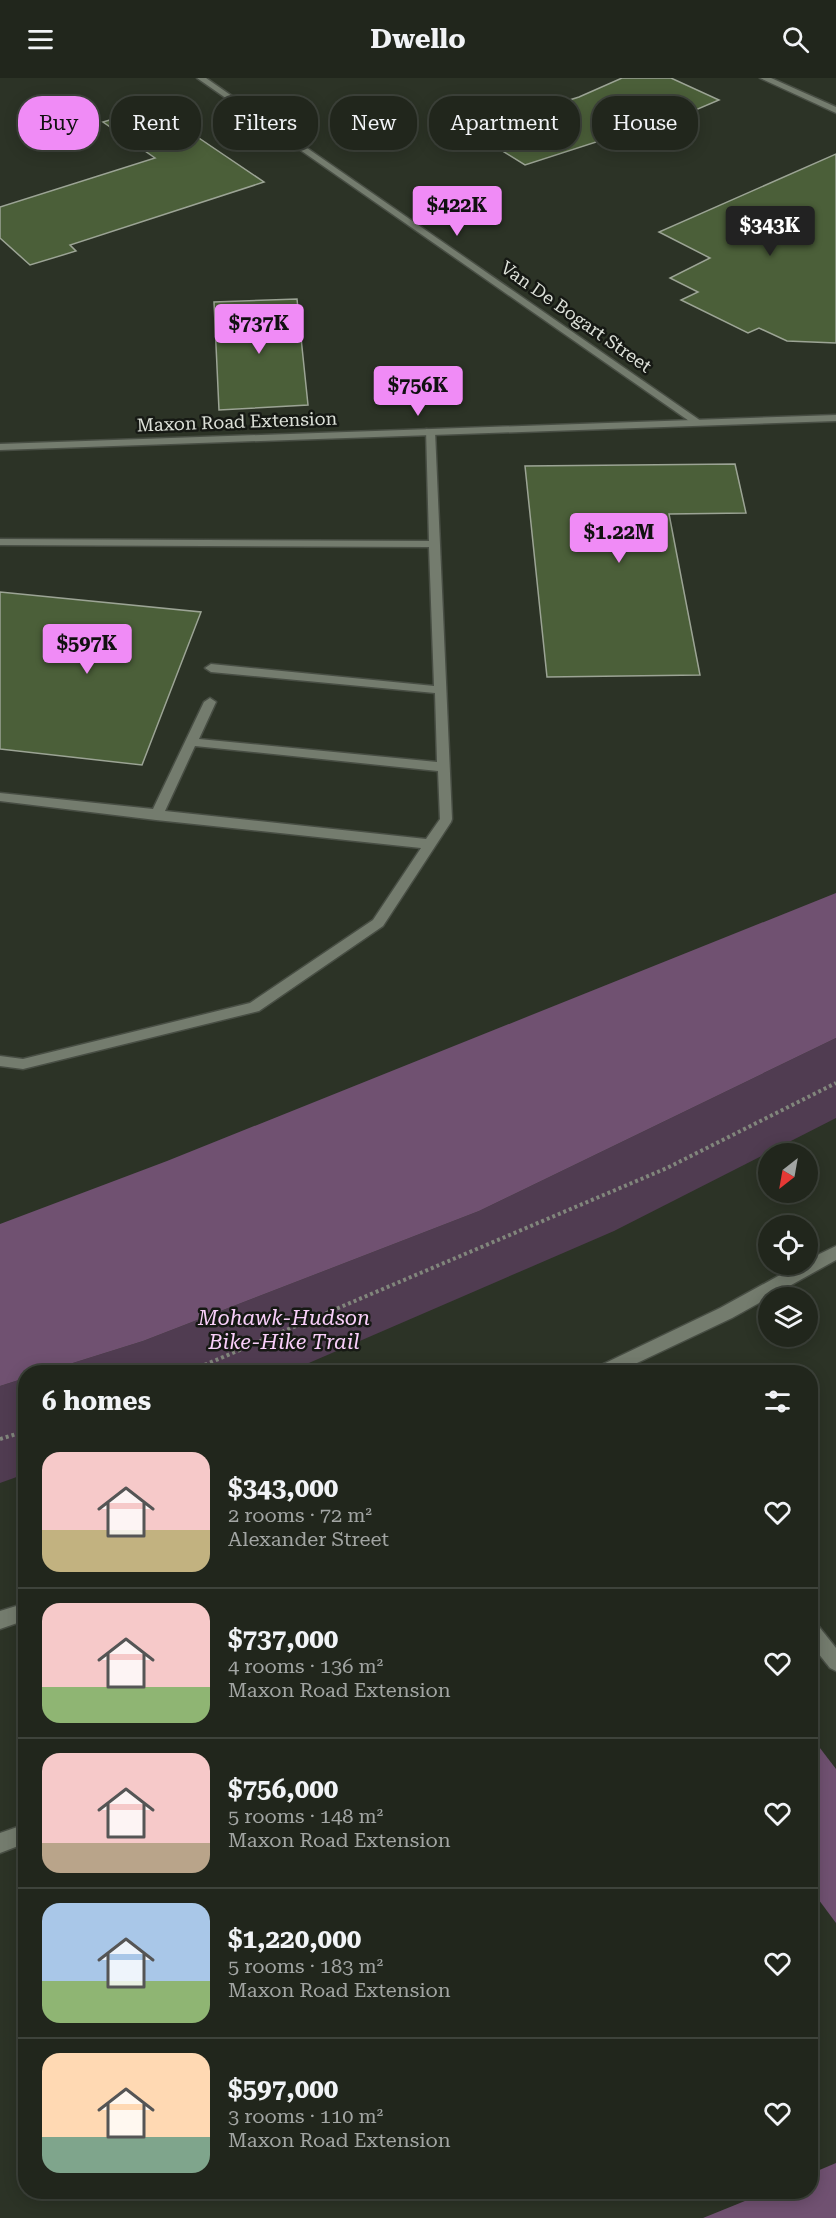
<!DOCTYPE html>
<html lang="en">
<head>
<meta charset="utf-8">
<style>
  body { margin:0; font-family:"Roboto Serif",serif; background:#292e25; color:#f1f3f6; height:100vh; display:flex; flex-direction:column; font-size:22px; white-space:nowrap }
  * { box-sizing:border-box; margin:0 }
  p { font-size:20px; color:#a2a5a3 }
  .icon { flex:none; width:33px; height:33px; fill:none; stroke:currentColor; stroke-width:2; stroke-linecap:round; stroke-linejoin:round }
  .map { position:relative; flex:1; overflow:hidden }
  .panel { position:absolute; left:18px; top:1287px; width:800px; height:834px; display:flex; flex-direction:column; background:#21261c; border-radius:24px; box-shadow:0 3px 15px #0003,0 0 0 2px #3e433b }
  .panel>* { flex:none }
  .banner { position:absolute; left:18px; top:18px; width:801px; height:54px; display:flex; gap:12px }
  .needle { width:39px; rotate:211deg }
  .controls { position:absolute; left:758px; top:1065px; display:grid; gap:12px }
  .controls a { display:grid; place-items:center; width:60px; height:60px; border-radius:50%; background:#21261c; box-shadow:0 3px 15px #0003,0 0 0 2px #3e433b; font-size:30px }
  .price { position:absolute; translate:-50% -51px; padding:0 14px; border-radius:6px; background:#f08bf6; color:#111; font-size:20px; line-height:39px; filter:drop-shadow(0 2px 3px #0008) }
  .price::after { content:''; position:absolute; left:50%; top:36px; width:18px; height:14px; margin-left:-9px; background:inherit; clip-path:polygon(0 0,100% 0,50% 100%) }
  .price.current { background:#222; color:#fff }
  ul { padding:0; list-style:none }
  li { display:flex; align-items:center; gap:18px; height:150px; padding:0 24px }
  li+li { border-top:2px solid #3e433b }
  li span { display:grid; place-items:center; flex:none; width:168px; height:120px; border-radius:18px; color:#555 }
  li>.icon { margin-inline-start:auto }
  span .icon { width:72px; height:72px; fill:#fffc; stroke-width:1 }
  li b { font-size:26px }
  h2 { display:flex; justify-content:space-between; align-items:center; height:72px; padding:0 24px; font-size:26px }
  .pill { padding:0 21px; border-radius:24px; background:#21261c; box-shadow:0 3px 15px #0003,0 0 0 2px #3e433b; font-size:21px; line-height:54px }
  .pill.current { background:#f08bf6; color:#111 }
  header { display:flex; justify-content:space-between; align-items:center; height:78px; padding:0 24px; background:#21261c; font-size:27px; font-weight:700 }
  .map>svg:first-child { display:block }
  .green { fill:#503c51 }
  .forest { fill:#705171 }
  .building { fill:#4b5f39; stroke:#9ca495; stroke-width:1.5 }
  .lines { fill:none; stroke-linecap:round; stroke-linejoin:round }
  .service-casing { stroke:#484e44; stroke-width:3 }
  .minor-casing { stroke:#484e44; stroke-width:3 }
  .tertiary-casing { stroke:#484e44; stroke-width:3 }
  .path { stroke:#81867c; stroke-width:4; stroke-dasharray:3 3; stroke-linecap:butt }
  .service { fill:#747c6e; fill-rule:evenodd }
  .minor { fill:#747c6e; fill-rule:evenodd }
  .tertiary { fill:#747c6e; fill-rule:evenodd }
  .labels { text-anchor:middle; stroke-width:5; stroke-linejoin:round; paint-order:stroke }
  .far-street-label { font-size:18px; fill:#dde1d9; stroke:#161914 }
  .park-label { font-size:21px; font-style:italic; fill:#f9cffa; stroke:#161914 }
</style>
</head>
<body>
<header><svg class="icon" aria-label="menu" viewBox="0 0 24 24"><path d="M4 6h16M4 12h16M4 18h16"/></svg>Dwello<svg class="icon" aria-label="search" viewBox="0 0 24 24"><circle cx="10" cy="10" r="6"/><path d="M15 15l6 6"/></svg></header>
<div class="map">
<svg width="836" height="2140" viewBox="0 0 836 2140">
  <rect width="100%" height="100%" fill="#2c3326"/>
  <g class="green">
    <polygon points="836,960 836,1040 614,1153 288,1294 44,1294 143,1263 479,1133"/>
    <polygon points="25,1300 25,1396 0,1405 0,1308"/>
  </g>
  <g class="forest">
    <polygon points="836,815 836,960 479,1133 143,1263 44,1294 26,1294 25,1300 0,1308 0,1146 167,1083"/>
    <polygon points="810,1657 836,1691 836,1845 810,1810"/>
    <polygon points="836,2085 836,2140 703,2140 767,2114 810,2114 810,2096"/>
  </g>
  <g class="building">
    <polygon points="622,0 671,0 719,22 665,45 661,43 525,87 470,53 579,19"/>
    <polygon points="153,29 264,104 70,167 76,173 30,187 0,160 0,129 155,80 103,44"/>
    <polygon points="836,76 836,265 787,263 759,250 748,255 681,222 698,214 670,200 710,180 659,154"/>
    <polygon points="297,221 308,327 219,332 214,224"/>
    <polygon points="735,386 746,435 669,436 700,597 547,599 525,388"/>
    <polygon points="0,514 201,534 142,687 0,671"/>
  </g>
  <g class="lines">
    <defs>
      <g id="service">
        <path d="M 426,351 L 435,353 L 452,741 L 451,744 L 383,848 L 259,933 L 23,991 L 0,988 L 0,978 L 23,981 L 250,925 L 373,842 L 421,770 L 156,742 L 0,723 L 0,715 L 153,731 L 204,624 L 210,620 L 216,624 L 199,661 L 437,684 L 435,615 L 211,594 L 205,590 L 211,586 L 434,608 L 429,469 L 0,467 L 0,461 L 429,463 ZM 195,668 L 438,693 L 440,741 L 426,761 L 165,733 Z"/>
        <polygon points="810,1542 816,1545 836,1570 836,1593 830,1590 810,1565"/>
        <polygon points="26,1746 26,1765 0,1775 0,1755"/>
      </g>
      <g id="minor">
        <polygon points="197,0 206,0 701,343 692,345"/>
        <polygon points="760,0 771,0 836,29 836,35"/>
        <polygon points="836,1168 836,1182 732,1240 618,1294 595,1294 597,1289 720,1230 800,1186 807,1186 807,1182"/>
        <polygon points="26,1525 26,1542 0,1551 0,1533"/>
      </g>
      <polygon id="tertiary" points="836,337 836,343 0,372 0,366"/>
    </defs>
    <use href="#service" class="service-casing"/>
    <use href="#minor" class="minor-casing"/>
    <use href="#tertiary" class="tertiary-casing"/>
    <g class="path">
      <polyline points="188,1294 667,1090 836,1005"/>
      <polyline points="0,1361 26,1353"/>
    </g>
    <use href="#service" class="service"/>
    <use href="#minor" class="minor"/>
    <use href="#tertiary" class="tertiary"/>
  </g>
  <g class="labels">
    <g class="far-street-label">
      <text transform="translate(576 239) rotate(35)" y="6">Van De Bogart Street</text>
      <text transform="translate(237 344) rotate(-2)" y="6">Maxon Road Extension</text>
    </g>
    <g class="park-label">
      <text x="284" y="1247">Mohawk-Hudson<tspan x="284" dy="24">Bike-Hike Trail</tspan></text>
    </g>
  </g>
</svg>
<div class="controls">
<a><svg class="needle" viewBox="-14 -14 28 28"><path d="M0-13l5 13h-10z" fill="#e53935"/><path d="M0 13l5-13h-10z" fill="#a2a5a3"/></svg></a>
<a><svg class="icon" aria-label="locate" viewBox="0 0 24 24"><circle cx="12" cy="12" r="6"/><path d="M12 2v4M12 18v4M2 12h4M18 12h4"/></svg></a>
<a><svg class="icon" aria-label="layers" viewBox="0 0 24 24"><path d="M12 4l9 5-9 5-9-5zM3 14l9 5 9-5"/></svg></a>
</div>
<b class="price" style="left:457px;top:159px">$422K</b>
<b class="price current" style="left:770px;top:179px">$343K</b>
<b class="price" style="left:259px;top:277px">$737K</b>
<b class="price" style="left:418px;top:339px">$756K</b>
<b class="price" style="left:619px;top:486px">$1.22M</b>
<b class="price" style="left:87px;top:597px">$597K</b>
<div class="banner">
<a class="pill current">Buy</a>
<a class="pill">Rent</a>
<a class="pill">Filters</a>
<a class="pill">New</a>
<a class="pill">Apartment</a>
<a class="pill">House</a>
</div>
<section class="panel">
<h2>6 homes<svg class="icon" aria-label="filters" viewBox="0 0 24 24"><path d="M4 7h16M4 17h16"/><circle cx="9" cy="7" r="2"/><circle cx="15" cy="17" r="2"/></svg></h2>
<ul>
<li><span style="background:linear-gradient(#f6c9c9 65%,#c2b280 0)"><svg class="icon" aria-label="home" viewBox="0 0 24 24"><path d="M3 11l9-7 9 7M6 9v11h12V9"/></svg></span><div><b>$343,000</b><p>2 rooms · 72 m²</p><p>Alexander Street</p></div><svg class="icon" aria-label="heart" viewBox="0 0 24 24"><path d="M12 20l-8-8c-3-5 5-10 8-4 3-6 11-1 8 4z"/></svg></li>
<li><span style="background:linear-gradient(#f6c9c9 70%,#8fb573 0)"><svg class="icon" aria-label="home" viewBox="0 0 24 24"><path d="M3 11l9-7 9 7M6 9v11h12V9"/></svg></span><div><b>$737,000</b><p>4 rooms · 136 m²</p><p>Maxon Road Extension</p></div><svg class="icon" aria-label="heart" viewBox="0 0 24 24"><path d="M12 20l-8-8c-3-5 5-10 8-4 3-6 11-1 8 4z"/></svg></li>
<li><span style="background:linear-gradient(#f6c9c9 75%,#b9a48a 0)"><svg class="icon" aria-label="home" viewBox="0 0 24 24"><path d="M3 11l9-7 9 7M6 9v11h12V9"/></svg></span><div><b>$756,000</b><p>5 rooms · 148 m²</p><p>Maxon Road Extension</p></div><svg class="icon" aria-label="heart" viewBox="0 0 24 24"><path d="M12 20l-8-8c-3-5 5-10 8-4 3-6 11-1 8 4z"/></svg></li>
<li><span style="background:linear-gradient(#a9c7e8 65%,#8fb573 0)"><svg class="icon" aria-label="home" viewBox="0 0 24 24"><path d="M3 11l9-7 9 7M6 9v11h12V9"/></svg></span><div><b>$1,220,000</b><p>5 rooms · 183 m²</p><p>Maxon Road Extension</p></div><svg class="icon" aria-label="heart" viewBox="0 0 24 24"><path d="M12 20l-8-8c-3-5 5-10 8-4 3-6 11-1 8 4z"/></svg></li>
<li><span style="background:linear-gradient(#ffd9b3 70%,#7fa58c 0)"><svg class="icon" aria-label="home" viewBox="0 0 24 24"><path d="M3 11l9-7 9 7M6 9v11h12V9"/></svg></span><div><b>$597,000</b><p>3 rooms · 110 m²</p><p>Maxon Road Extension</p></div><svg class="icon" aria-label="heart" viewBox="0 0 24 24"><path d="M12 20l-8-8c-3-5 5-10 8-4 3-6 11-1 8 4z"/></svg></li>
</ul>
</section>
</div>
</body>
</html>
